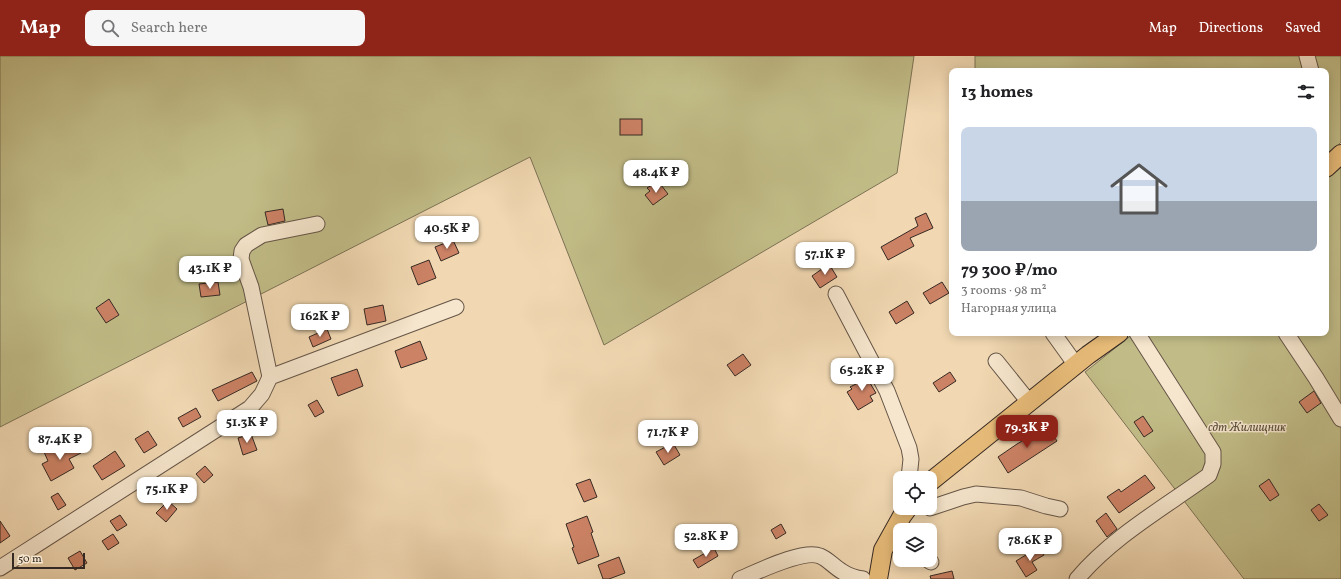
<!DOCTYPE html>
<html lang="en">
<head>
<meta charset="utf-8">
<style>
  body { margin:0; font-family:Vollkorn,serif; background:#f6f6f6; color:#202124; height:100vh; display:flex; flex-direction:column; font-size:15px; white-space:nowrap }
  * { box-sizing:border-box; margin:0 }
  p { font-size:13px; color:#757577 }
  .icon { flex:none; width:22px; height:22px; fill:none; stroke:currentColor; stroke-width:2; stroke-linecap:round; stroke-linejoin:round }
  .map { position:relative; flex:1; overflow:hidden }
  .drawer { position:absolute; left:949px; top:12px; width:380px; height:268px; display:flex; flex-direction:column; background:#fff; border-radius:8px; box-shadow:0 2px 10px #0003 }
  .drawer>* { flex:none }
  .buttons { position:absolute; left:893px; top:415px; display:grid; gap:8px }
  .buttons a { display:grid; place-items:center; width:44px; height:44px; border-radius:8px; background:#fff; box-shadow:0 2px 10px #0003; font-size:20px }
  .scale { position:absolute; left:12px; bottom:10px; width:73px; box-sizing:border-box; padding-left:4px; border:2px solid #362923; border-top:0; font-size:11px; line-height:14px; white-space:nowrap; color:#362923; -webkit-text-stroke:3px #f6e6cd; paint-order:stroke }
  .price { position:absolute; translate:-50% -34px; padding:0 9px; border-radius:8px; background:#fff; color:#222; font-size:13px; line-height:26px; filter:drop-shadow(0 1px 2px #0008) }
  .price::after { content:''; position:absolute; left:50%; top:24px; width:12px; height:9px; margin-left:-6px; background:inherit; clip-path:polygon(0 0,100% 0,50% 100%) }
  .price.active { background:#8f2418; color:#fff }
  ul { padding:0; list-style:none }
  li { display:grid; align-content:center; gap:8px; height:212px; padding:0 12px }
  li+li { border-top:1px solid #e0e0e0 }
  li span { display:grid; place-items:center; height:124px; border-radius:8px; color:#555 }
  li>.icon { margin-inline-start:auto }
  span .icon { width:72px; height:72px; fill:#fffc; stroke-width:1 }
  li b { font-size:17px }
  h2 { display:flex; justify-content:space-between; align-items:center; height:48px; padding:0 12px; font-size:17px }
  header { display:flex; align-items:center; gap:24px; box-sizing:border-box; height:56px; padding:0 20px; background:#8f2418; color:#fff }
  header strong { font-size:19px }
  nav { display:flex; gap:22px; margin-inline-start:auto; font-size:14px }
  .search { width:280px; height:36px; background:#f6f6f6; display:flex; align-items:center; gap:10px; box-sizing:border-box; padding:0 14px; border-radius:8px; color:#757577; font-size:15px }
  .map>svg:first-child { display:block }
  .green { fill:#c1bc87; stroke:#7c7255 }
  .building { fill:#cc8265; stroke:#362923 }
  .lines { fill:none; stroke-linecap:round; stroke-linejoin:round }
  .minor-casing { stroke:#655547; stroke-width:17 }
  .major-casing { stroke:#362923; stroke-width:20 }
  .minor { stroke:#f6e6cd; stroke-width:15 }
  .major { stroke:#e8bc79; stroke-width:18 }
  .labels { text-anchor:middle; stroke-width:3; stroke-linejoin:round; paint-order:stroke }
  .park-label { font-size:12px; font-style:italic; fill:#594e3c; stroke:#f6e6cd }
</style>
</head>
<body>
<header>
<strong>Map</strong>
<div class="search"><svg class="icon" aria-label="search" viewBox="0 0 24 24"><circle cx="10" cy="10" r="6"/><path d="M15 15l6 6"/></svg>Search here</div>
<nav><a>Map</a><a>Directions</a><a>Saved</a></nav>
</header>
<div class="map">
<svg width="1341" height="523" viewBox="0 0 1341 523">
  <rect width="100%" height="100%" fill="#f1d8b2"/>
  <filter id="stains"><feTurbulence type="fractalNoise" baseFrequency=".005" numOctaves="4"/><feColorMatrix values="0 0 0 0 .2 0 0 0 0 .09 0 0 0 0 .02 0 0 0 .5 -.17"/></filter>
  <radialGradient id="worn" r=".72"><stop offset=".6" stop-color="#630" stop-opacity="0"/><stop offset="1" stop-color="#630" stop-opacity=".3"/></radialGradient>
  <g class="green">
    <polygon points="0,0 914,0 897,117 604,289 530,101 0,371"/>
    <polygon points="975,0 1341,0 1341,86 1326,103 1326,15 975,15"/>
    <polygon points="1341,111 1341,523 1244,523 1085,316 1134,277 1326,277 1326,123"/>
  </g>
  <g class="building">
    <rect x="620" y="63" width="22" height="16"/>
    <polygon points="655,127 658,131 661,129 668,138 653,149 645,139 650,135 647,132"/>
    <polygon points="283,153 285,165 268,169 265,156"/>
    <polygon points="926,157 933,172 910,182 914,190 888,204 881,191 918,170 915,162"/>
    <polygon points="453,184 459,197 441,205 435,191"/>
    <polygon points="429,204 436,222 418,229 411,211"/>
    <polygon points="829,208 837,221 820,232 812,220"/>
    <polygon points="218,226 220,239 201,241 199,228"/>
    <polygon points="942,226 949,237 930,248 923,237"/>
    <polygon points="109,243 119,259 106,267 96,252"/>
    <polygon points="907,245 914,257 896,268 889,256"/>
    <polygon points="383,249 386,265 367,269 364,253"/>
    <polygon points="327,273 331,283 313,291 309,281"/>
    <polygon points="420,285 427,303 401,312 395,295"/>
    <polygon points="743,298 751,309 735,320 727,309"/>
    <polygon points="357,313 363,330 338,340 331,322"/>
    <polygon points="252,316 257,325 218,345 212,334"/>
    <polygon points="950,316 956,325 939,336 933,327"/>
    <polygon points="864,317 876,337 870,340 873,345 858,354 847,336 852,333 850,331 856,328 853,323"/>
    <polygon points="1314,335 1321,347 1307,357 1299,346"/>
    <polygon points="317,344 324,356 315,361 308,349"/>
    <polygon points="196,352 201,361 183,371 178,362"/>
    <polygon points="1143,360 1153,375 1144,381 1134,366"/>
    <polygon points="1047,370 1057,385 1008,417 998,401 1017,388"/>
    <polygon points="148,375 157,389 144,397 135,383"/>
    <polygon points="251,378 257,394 243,399 238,382"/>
    <polygon points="75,387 81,397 69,403 74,412 51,425 42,408 48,405 44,396 57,389 60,395"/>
    <polygon points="673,387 680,399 664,409 656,396"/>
    <polygon points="115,395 125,410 102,424 93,410"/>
    <polygon points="205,410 213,419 204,427 196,418"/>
    <polygon points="1145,419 1155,432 1119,457 1107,441 1119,433 1121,436"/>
    <polygon points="170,422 175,428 167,435 161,428"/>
    <polygon points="590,423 597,441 584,446 576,428"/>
    <polygon points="1269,423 1279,439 1270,445 1259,430"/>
    <polygon points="58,437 66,449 58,454 51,441"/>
    <polygon points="168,445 177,453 166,466 156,457"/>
    <polygon points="1319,448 1328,459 1319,465 1311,454"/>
    <polygon points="1106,457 1117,473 1107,481 1096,465"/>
    <polygon points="120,459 127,469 117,475 110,465"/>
    <polygon points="587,460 593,476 591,477 599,500 578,508 572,492 574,491 566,468"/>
    <polygon points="0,465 10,480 0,487"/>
    <polygon points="781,468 786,477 776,483 771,474"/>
    <polygon points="113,478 119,487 108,494 102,485"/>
    <polygon points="1039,491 1044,499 1032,506 1037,514 1026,521 1016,505"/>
    <polygon points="714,492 718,500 698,512 693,504"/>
    <polygon points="80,495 87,507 75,514 68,502"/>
    <polygon points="619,501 625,517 609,523 603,523 598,509"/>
    <polygon points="952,515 954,523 931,523 930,520"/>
  </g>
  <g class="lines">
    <defs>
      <g id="minor">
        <polyline points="1307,0 1311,15"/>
        <polyline points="836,238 887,335 909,392 911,403 909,422"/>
        <polyline points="1053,277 1076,309"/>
        <polyline points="1286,277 1316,322 1341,363"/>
        <polyline points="996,305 1029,346"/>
        <polyline points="270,321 251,231 243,209 241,203 242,195 246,189 262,179 317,168"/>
        <polyline points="930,452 963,441 976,438 1021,442 1046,450 1060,453"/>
        <polyline points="928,504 931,506"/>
        <polyline points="0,512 250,352 262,338 270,321 456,251"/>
        <path d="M 740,523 C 757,516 803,493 820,500 C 828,503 835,512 843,516 C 849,520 856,522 863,523"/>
        <path d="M 1077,523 C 1112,481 1165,451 1209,419 L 1213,408 L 1213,396 L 1137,277"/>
      </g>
      <g id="major">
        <polyline points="1326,112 1341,98"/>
        <polyline points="930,426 1088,299 1119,277"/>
        <polyline points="878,523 883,494 902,460 908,452"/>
      </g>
    </defs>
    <use href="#minor" class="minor-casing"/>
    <use href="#major" class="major-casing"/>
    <use href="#minor" class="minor"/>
    <use href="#major" class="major"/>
  </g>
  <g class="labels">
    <g class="park-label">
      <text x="1247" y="375">сдт Жилищник</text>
    </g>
  </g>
  <rect width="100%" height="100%" filter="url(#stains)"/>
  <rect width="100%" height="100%" fill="url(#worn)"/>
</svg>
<div class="buttons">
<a><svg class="icon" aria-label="locate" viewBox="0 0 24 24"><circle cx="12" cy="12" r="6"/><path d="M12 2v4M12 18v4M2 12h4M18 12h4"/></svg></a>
<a><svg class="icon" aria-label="layers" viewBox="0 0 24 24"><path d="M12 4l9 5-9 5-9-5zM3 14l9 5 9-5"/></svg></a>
</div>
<div class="scale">50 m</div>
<b class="price" style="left:656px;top:138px">48.4K ₽</b>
<b class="price" style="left:447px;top:194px">40.5K ₽</b>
<b class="price" style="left:825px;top:220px">57.1K ₽</b>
<b class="price" style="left:210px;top:234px">43.1K ₽</b>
<b class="price" style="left:320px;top:282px">162K ₽</b>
<b class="price" style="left:862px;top:336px">65.2K ₽</b>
<b class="price" style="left:247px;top:388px">51.3K ₽</b>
<b class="price active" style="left:1027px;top:393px">79.3K ₽</b>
<b class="price" style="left:668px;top:398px">71.7K ₽</b>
<b class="price" style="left:60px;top:405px">87.4K ₽</b>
<b class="price" style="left:167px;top:455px">75.1K ₽</b>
<b class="price" style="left:706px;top:502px">52.8K ₽</b>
<b class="price" style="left:1030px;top:506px">78.6K ₽</b>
<section class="drawer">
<h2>13 homes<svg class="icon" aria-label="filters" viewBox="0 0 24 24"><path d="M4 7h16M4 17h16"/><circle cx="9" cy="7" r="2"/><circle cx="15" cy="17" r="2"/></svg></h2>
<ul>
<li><span style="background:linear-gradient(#c9d6e8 60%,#9aa5b1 0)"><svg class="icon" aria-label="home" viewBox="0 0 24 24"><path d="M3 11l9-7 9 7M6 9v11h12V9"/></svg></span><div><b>79 300 ₽/mo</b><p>3 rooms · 98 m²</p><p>Нагорная улица</p></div></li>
</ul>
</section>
</div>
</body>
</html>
